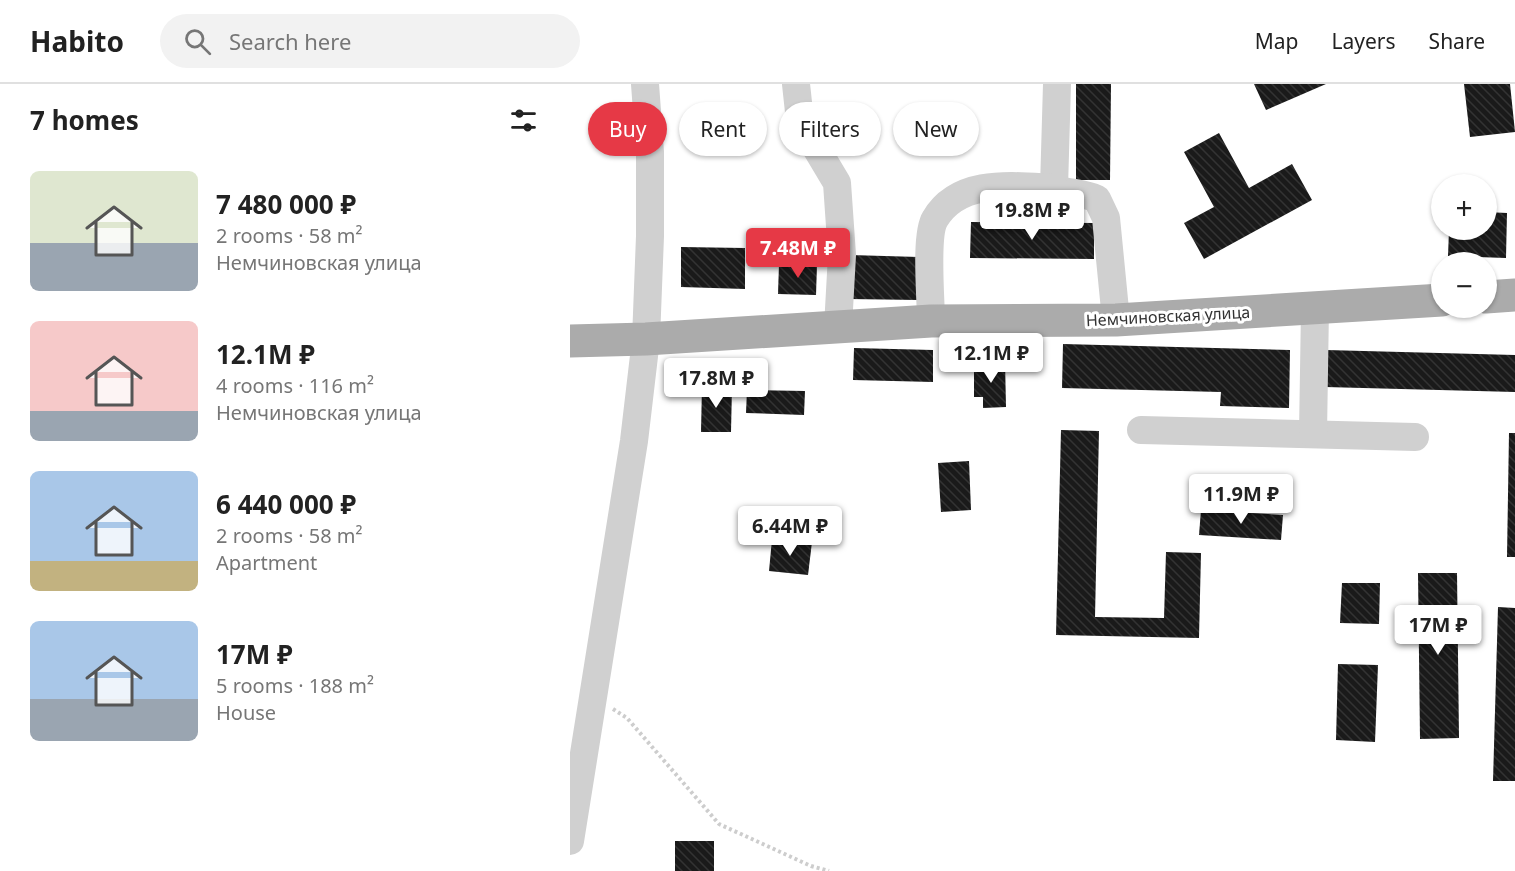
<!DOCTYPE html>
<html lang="en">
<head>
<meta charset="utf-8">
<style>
  body { margin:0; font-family:"Noto Sans",sans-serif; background:#f2f2f2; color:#222; height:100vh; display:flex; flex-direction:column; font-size:22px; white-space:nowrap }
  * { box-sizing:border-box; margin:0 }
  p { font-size:20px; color:#767676 }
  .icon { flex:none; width:33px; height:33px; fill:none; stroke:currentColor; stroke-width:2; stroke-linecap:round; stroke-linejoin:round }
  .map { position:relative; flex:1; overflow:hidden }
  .details { display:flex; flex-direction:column; background:#fff; width:570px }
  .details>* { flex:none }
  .banner { position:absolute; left:18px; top:18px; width:570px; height:54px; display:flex; gap:12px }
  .fabs { position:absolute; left:861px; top:90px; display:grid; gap:12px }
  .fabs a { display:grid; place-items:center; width:66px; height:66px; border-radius:50%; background:#fff; box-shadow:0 2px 4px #0004; font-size:30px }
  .price { position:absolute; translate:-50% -51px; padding:0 14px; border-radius:6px; background:#fff; color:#222; font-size:20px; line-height:39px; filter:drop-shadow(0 2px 3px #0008) }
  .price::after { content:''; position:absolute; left:50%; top:36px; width:18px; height:14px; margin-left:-9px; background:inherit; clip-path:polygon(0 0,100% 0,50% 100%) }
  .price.selected { background:#e63946; color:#fff }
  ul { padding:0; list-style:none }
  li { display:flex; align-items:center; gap:18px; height:150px; padding:0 30px }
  li span { display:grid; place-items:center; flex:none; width:168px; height:120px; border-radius:9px; color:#555 }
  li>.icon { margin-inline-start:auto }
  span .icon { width:72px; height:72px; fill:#fffc; stroke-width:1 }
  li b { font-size:26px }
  h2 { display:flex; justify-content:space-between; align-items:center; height:72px; padding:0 30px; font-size:26px }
  .chip { padding:0 21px; border-radius:27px; background:#fff; box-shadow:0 2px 4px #0004; font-size:21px; line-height:54px }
  .chip.selected { background:#e63946; color:#fff }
  header { display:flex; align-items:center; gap:36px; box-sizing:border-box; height:84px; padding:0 30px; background:#fff; border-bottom:2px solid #e0e0e0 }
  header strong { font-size:28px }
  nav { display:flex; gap:33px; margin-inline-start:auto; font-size:21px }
  .search { width:420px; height:54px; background:#f2f2f2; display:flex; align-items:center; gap:15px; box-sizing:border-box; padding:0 21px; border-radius:33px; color:#767676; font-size:22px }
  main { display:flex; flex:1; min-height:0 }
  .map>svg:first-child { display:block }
  .building { fill:url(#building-back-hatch) }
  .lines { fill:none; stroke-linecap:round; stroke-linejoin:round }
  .path { stroke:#cdcdcd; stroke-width:4; stroke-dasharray:3 3; stroke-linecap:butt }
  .minor { stroke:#d0d0d0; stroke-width:28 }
  .major { stroke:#ababab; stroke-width:33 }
  .labels { text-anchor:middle; stroke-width:6; stroke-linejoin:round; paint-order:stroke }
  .street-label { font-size:16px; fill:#333; stroke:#fff }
</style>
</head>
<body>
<header>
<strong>Habito</strong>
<div class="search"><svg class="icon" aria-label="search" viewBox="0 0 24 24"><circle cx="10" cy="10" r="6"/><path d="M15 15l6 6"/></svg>Search here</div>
<nav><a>Map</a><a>Layers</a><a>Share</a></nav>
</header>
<main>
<section class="details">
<h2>7 homes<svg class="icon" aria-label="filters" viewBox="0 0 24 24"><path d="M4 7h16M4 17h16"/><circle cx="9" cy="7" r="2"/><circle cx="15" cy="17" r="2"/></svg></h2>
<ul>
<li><span style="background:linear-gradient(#dfe7d0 60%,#9aa5b1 0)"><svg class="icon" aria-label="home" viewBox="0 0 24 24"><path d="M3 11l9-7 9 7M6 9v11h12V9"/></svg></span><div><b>7 480 000 ₽</b><p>2 rooms · 58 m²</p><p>Немчиновская улица</p></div></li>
<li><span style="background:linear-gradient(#f6c9c9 75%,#9aa5b1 0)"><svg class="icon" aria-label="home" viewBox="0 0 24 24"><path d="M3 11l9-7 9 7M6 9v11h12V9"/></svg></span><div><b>12.1M ₽</b><p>4 rooms · 116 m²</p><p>Немчиновская улица</p></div></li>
<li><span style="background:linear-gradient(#a9c7e8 75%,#c2b280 0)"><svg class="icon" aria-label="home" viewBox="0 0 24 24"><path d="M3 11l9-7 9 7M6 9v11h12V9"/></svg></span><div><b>6 440 000 ₽</b><p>2 rooms · 58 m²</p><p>Apartment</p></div></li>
<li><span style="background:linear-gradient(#a9c7e8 65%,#9aa5b1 0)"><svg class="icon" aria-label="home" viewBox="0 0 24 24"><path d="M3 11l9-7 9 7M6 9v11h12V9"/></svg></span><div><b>17M ₽</b><p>5 rooms · 188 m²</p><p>House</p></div></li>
</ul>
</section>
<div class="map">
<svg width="945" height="787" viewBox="0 0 945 787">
  <defs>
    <pattern id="building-back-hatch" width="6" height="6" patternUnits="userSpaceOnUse" patternTransform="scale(1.5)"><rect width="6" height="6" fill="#1a1a1a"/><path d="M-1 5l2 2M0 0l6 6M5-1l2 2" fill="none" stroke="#333"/></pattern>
  </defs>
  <rect width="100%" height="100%" fill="#fff"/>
  <g class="building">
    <polygon points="506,0 541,0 540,96 506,96"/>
    <polygon points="684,0 756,0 696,26"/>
    <polygon points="894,0 940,0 945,48 900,53"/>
    <polygon points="649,49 679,104 722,80 742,116 634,175 614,139 644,123 614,68"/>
    <polygon points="916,128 937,129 936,174 878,172 879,146 916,146"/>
    <polygon points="401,138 524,139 524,175 400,174"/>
    <polygon points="111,163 175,164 175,205 111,203"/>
    <polygon points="280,171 349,173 348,216 279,215"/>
    <polygon points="209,180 247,181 246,211 208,210"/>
    <polygon points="493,260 720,266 719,324 650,322 651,308 492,304"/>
    <polygon points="284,264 363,266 363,298 283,296"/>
    <polygon points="756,266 945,271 945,308 755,303"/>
    <polygon points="412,277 435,277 436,323 413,324 413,313 404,313 404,288 412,287"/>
    <polygon points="132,302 162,303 161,348 131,348"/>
    <polygon points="177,306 235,307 234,331 176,329"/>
    <polygon points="491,346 529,347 525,533 594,534 596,468 631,469 629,554 486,551"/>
    <polygon points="939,349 945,349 945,473 937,473"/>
    <polygon points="399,377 401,426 371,428 368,379"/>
    <polygon points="631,426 713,431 711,456 629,451"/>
    <polygon points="202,455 242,458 238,491 199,487"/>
    <polygon points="848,489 887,489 889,654 850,655"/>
    <polygon points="772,499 810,499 809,540 770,539"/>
    <polygon points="928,523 945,524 945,697 923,697"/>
    <polygon points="768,580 808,581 805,658 766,656"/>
    <rect x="105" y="757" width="39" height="30"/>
  </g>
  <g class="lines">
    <polyline class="path" points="43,625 57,634 149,740 241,782 259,787"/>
    <g class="minor">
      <polyline points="226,0 230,37 267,99 272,171 268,243"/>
      <path d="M 487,0 L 484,104 C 499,110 512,108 527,115 L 536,134 L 546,236"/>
      <path d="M 361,237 C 361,216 355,151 365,135 C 389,94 444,102 484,104"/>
      <polyline points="571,346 845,353"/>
      <polyline points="743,350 745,224"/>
      <polyline points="0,757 64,357 76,255 80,152 80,68 75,0"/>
    </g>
    <g class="major">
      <polyline points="916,213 945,211"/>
      <polyline points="0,257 76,255 361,237 546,236 872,216"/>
    </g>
  </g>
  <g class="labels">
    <g class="street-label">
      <text transform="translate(598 232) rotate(-3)" y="6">Немчиновская улица</text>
    </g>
  </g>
</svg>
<div class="fabs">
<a>+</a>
<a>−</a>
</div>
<b class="price" style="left:462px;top:157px">19.8M ₽</b>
<b class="price selected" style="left:228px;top:195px">7.48M ₽</b>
<b class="price" style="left:421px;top:300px">12.1M ₽</b>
<b class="price" style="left:146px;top:325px">17.8M ₽</b>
<b class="price" style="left:671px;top:441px">11.9M ₽</b>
<b class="price" style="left:220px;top:473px">6.44M ₽</b>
<b class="price" style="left:868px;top:572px">17M ₽</b>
<div class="banner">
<a class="chip selected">Buy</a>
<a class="chip">Rent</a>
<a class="chip">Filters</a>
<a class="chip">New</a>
</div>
</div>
</main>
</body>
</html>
